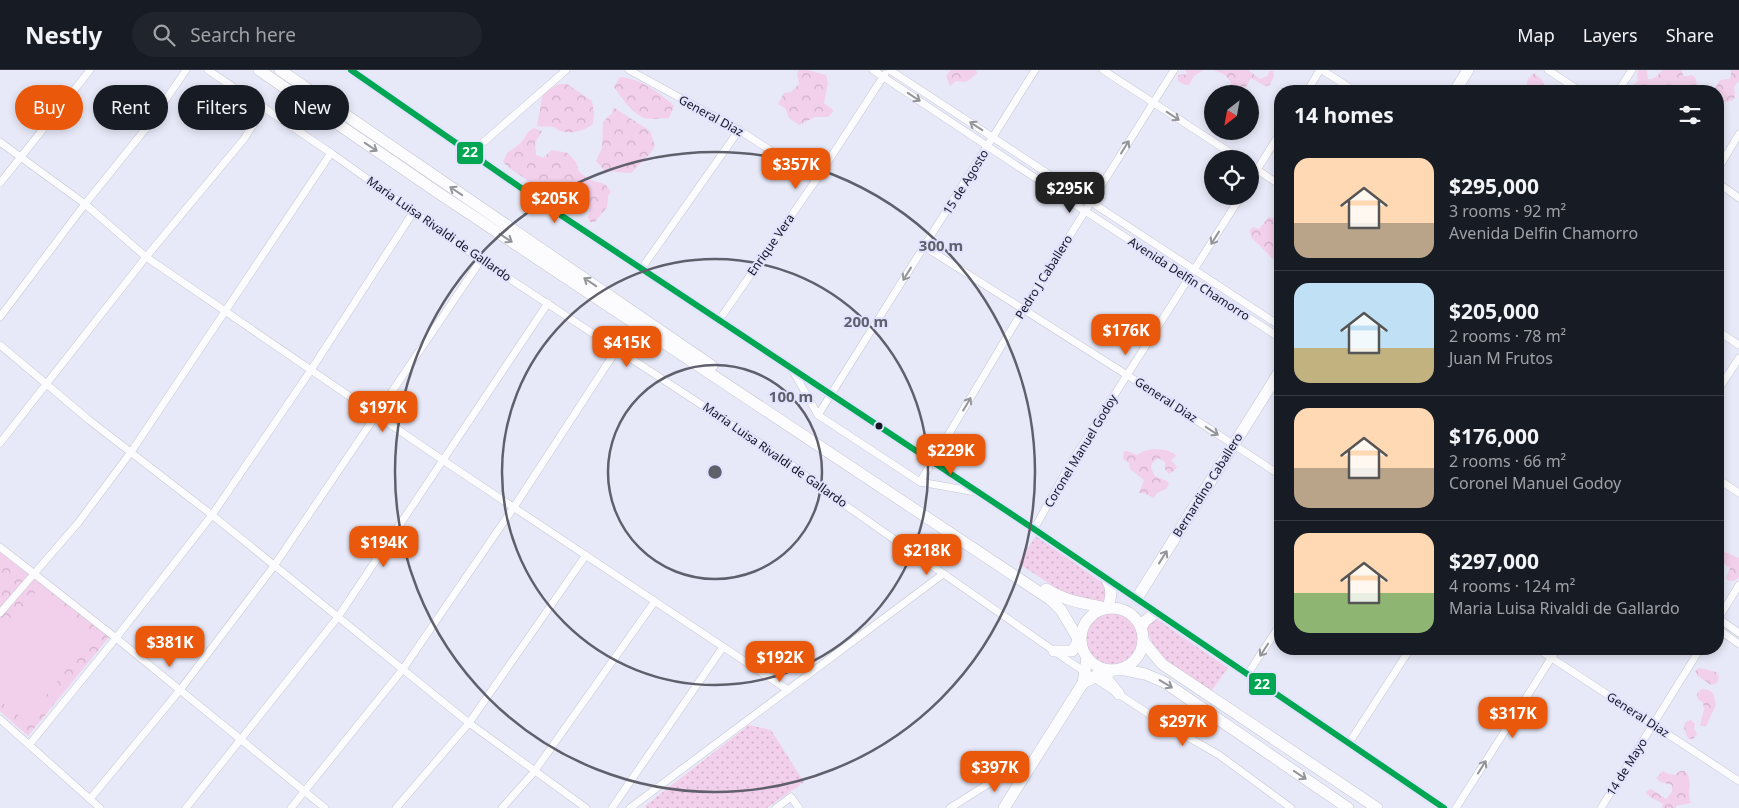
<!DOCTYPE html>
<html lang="en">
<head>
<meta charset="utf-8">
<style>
  body { margin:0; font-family:"Noto Sans",sans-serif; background:#20242c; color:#f1f3f6; height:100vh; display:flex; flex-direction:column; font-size:19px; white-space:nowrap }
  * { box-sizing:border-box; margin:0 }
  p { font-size:16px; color:#9ea1a6 }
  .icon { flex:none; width:28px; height:28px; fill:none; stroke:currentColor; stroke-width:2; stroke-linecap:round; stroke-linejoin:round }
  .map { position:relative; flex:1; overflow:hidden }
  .panel { position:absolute; left:1274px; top:15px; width:450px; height:570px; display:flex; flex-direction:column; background:#171b24; border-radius:20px; box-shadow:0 2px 8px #0003 }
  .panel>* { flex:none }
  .hud { position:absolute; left:15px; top:15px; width:475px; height:45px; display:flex; gap:10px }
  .needle { width:32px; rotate:211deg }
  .controls { position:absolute; left:1204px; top:15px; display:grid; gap:10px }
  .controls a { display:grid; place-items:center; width:55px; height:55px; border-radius:50%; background:#171b24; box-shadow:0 2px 8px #0003; font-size:25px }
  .price { position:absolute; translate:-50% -42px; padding:0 11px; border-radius:10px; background:#ea580c; color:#fff; font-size:16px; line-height:32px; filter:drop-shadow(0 1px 2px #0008) }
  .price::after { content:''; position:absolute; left:50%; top:30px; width:15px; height:11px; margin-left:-8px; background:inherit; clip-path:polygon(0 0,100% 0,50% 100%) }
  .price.on { background:#222; color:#fff }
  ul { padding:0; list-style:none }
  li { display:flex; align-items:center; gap:15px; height:125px; padding:0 20px }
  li+li { border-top:1px solid #363941 }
  li span { display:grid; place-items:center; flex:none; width:140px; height:100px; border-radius:15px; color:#555 }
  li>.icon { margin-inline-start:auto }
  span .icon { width:60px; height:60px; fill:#fffc; stroke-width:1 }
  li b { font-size:21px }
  h2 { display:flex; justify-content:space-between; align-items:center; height:60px; padding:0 20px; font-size:21px }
  .tag { padding:0 18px; border-radius:22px; background:#171b24; box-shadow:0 2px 8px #0003; font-size:18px; line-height:45px }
  .tag.on { background:#ea580c; color:#fff }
  header { display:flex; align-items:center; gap:30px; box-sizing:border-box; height:70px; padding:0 25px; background:#171b24; border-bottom:1px solid #363941 }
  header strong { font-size:24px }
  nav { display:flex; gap:28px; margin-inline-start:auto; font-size:18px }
  .search { width:350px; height:45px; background:#20242c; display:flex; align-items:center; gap:12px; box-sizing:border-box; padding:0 18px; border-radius:28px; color:#9ea1a6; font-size:19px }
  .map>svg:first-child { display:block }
  .grass { fill:url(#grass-dots) }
  .forest { fill:url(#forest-crowns) }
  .garden { fill:#f2cfea }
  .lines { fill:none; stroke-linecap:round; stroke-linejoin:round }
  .minor-casing { stroke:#c4c5d2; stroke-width:8 }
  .primary-casing { stroke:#c4c5d2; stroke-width:12 }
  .trunk-casing { stroke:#c4c5d2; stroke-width:12 }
  .minor { stroke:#fcfcfe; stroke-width:7 }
  .primary { stroke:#fcfcfe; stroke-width:11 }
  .trunk { stroke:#fcfcfe; stroke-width:11 }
  .bus-1-casing { stroke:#e1e3ff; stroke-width:10 }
  .bus-1 { stroke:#00a651; stroke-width:6 }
  .oneway { stroke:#94949b }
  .ring { fill:none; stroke:#60606d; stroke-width:2.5 }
  .bus-dot { fill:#161622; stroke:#e1e3ff; stroke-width:2 }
  .labels { text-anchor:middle; stroke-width:4; stroke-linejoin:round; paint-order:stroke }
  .street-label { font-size:12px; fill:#161622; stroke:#e1e3ff }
  .centre { fill:#60606d; stroke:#e1e3ff; stroke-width:2.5 }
  .ring-label { font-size:15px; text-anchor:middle; font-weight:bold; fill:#60606d; stroke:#e1e3ff; stroke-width:4; stroke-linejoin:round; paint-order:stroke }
  .line-badge { stroke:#e1e3ff; stroke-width:2 }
  .badge-label { font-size:14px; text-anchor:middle; font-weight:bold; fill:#fff }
</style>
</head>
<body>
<header>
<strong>Nestly</strong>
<div class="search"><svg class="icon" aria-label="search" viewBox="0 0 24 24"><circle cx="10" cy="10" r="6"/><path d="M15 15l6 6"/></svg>Search here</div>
<nav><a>Map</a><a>Layers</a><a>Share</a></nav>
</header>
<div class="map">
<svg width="1739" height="738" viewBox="0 0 1739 738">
  <defs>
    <pattern id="grass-dots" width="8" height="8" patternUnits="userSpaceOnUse" patternTransform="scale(1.25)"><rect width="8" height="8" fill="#f2cfea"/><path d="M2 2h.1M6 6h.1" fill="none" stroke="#cfb1c8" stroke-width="1.8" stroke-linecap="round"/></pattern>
    <pattern id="forest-crowns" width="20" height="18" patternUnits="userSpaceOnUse" patternTransform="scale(1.25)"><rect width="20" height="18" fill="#f2cfea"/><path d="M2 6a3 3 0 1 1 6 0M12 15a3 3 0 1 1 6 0" fill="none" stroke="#cfb1c8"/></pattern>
  </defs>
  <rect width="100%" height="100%" fill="#e8e9f8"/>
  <g class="grass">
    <polygon points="1036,466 1104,514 1106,523 1103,532 1065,524 1018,493"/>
    <circle cx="1112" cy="568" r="26"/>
    <path d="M 1155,548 L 1228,598 L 1210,623 C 1189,608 1148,584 1147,555 Z"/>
    <polygon points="749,655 771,660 804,712 767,738 647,738 645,736"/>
  </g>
  <g class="forest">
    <polygon points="799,0 807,0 826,5 828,13 824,33 832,39 833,42 828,47 815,47 799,55 789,48 785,38 778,34 784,23 791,22 799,14 797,4"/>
    <path d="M 951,0 L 976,0 L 977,3 C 967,11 971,13 956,11 L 950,16 L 946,6 Z"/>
    <polygon points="1185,0 1203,0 1194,6 1189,15 1185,15 1178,11 1178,5 1188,4"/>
    <polygon points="1214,0 1248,0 1260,9 1267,6 1270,1 1273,1 1274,6 1270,15 1265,16 1251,8 1242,24 1226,24 1225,22 1229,18 1231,12 1225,5"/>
    <path d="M 1638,0 L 1647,0 L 1648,9 C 1654,10 1659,5 1662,0 L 1681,0 L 1684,7 L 1691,5 L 1695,7 L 1697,14 L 1691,20 L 1682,21 L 1646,21 L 1640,19 L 1638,21 L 1631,21 L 1629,18 L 1638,11 L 1637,7 Z"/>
    <polygon points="1731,0 1739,0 1739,11 1734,16 1735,27 1733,30 1721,33 1718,38 1718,21 1709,21 1714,20 1720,10 1729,9 1731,6"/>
    <polygon points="1534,3 1542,10 1545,16 1544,21 1525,21 1528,9"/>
    <path d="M 620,7 C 641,9 659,22 674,36 L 669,48 C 663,48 659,49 653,49 C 635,50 623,29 614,17 Z"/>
    <path d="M 559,14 L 567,14 L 592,31 L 594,43 L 593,54 C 585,60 571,65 561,61 C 558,61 556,58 554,57 C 549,56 542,57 537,56 L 543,23 Z"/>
    <polygon points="613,37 650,61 655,76 650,84 631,103 605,101 596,91 602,78 603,52 612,43"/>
    <polygon points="534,58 542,61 535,73 536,85 543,88 552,80 568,83 576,92 579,102 590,110 605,114 611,122 608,126 607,137 595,152 590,152 588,147 590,136 582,134 566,137 511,99 503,92 507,83 520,74 529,61"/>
    <polygon points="1269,147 1280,150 1280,193 1277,193 1251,167 1250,160 1253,157 1259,159"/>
    <polygon points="1154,379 1166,380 1175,384 1176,386 1171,390 1177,397 1174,401 1169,404 1165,399 1165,392 1158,388 1152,393 1151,398 1155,406 1167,411 1169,414 1166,419 1157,423 1154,428 1144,423 1139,423 1144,410 1130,399 1129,393 1123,389 1124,381 1127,381 1137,385 1144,381"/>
    <polygon points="1718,479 1739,488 1739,507 1734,511 1729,511 1726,508 1730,498 1718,490"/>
    <polygon points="0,482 109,567 28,666 0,641"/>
    <polygon points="1700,598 1716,602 1719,607 1717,613 1711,615 1698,606 1695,601"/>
    <polygon points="1702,619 1708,620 1713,623 1716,635 1706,656 1700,656 1704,639 1703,633 1698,629 1697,623"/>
    <polygon points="1691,650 1695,654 1694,659 1697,664 1693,669 1688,669 1684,658 1685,652"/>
    <path d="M 1663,701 L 1669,704 L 1675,705 L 1680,701 L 1685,701 C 1694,710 1686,722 1691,733 L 1676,736 L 1676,738 L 1662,738 L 1663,734 L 1647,725 L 1646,722 L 1651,719 L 1666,729 L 1672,722 L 1672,715 L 1661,712 L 1656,708 Z"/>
  </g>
  <polygon class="garden" points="37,520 94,566 25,651 0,631 0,565"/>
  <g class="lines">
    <defs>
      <g id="minor">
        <polyline points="208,0 331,83 481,190 784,389 825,421 1067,590 1158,650 1219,685 1291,738"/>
        <polyline points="351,0 547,136 1034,459 1444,738"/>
        <polyline points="629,0 739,60 816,110"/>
        <polyline points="873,0 1085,141 1280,268"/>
        <polyline points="890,0 1280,256"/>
        <polyline points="1103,0 1240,89"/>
        <polyline points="1322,0 1355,21"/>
        <polyline points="1548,0 1580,21"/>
        <polyline points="1307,21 1320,0"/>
        <polyline points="1618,21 1632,0"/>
        <polyline points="0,72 85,134 146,187 444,391 788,620"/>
        <polyline points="470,84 566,0"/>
        <polyline points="1250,95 1280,115"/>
        <polyline points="1718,99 1739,64"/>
        <polyline points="1250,111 1280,63"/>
        <polyline points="0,113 90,0"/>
        <polyline points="1718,113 1739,128"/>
        <polyline points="925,177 1127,305 1280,405"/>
        <polyline points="642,198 739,60"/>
        <polyline points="0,247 85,134 147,57 186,0"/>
        <polyline points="720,249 816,110 885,4"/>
        <polyline points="1718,261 1739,275"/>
        <polyline points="0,275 89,350 212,445 469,653 586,738"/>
        <polyline points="793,301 818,345 920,412 976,422"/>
        <polyline points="1718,320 1739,288"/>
        <polyline points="818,345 1035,0"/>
        <polyline points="0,373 146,187 244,69 264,38"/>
        <polyline points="1718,409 1739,423"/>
        <polyline points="920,412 1023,240 1174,0"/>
        <polyline points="1034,459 1071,393 1241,126"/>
        <polyline points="0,477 116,568 325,738"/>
        <polyline points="0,543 78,453 131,382 331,83"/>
        <polyline points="1718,548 1739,563"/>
        <polyline points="1718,549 1739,515"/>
        <polyline points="1718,559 1739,574"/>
        <polyline points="1538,579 1739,711"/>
        <polyline points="1247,605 1280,555"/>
        <polyline points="0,649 100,738"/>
        <polyline points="1349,673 1410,579"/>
        <polyline points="29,675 116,568 212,445 311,300 414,141"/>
        <polyline points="90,729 180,620 274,496 481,190"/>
        <polyline points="186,738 338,547 548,233"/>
        <polyline points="291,738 403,599 514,437 617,279"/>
        <polyline points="396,738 469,653 586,485"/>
        <polyline points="502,738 534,702 655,531"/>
        <polyline points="612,738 723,577"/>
        <polyline points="630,738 943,504"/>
        <polyline points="776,738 791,727 799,738"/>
        <polyline points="950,738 1015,697 1032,693"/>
        <polyline points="1456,738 1557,579"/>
        <polyline points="1601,738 1700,579"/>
      </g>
      <g id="primary">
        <polyline points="1083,613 1093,608 1103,599"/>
        <polyline points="1004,738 1083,613 1087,588"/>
      </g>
      <g id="trunk">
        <polyline points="259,0 437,122 1051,530 1061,540 1080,572"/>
        <polyline points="280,0 712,296"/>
        <polyline points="1455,21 1468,0"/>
        <path d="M 1107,510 C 1113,520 1111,527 1108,538"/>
        <path d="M 1046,519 C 1065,531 1084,533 1105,538"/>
        <polyline points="1137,528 1280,301"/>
        <circle cx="1112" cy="569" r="31"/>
        <polyline points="1141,558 1145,551 1155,543"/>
        <polyline points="1143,571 1162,594 1377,738"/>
        <polyline points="1054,581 1072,581 1077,574 1078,568"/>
        <polyline points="1120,599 1145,604 1164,612 1348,738"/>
        <polyline points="1113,600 1109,602 1106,608 1119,624"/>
      </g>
    </defs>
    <use href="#minor" class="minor-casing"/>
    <use href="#primary" class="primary-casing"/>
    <use href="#trunk" class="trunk-casing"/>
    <use href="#minor" class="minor"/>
    <use href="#primary" class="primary"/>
    <use href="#trunk" class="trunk"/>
    <defs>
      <polyline id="bus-1" points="351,0 547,136 1034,459 1444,738"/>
    </defs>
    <use href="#bus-1" class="bus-1-casing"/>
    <use href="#bus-1" class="bus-1"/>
  </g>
  <defs><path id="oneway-shaft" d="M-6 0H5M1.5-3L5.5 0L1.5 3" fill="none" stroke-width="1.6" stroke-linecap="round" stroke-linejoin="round" transform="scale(1.25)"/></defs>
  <g class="oneway">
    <use href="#oneway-shaft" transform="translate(914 27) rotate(34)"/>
    <use href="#oneway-shaft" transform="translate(1173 46) rotate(33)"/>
    <use href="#oneway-shaft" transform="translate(976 56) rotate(-147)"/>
    <use href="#oneway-shaft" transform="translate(371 77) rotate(34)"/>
    <use href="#oneway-shaft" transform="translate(1125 77) rotate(-58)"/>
    <use href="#oneway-shaft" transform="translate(456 121) rotate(-146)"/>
    <use href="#oneway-shaft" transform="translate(506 168) rotate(34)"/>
    <use href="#oneway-shaft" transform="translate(1215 168) rotate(122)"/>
    <use href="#oneway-shaft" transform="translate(907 204) rotate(122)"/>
    <use href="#oneway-shaft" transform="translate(590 212) rotate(-146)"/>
    <use href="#oneway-shaft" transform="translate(967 334) rotate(-59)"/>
    <use href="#oneway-shaft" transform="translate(1212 361) rotate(33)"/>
    <use href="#oneway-shaft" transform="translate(1163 487) rotate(-58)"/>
    <use href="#oneway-shaft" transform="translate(1264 580) rotate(123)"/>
    <use href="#oneway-shaft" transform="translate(1166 614) rotate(31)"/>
    <use href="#oneway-shaft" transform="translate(1482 697) rotate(-58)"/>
    <use href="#oneway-shaft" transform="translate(1300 705) rotate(34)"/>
  </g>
  <g class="ring">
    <circle cx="715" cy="402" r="107"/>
    <circle cx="715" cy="402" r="213"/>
    <circle cx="715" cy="402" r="320"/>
  </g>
  <circle class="bus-dot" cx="879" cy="356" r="4.5"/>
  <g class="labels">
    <g class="street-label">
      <text transform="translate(711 46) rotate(29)" y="4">General Diaz</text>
      <text transform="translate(966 112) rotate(-58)" y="4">15 de Agosto</text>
      <text transform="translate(439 159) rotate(35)" y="4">Maria Luisa Rivaldi de Gallardo</text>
      <text transform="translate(771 175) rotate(-55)" y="4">Enrique Vera</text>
      <text transform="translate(1044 207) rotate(-58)" y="4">Pedro J Caballero</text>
      <text transform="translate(1189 209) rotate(33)" y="4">Avenida Delfin Chamorro</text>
      <text transform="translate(1166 330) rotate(33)" y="4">General Diaz</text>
      <text transform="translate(1081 381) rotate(-59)" y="4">Coronel Manuel Godoy</text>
      <text transform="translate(775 385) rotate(35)" y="4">Maria Luisa Rivaldi de Gallardo</text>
      <text transform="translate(1208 415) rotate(-58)" y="4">Bernardino Caballero</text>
      <text transform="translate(1638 645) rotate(33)" y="4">General Diaz</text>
      <text transform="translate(1627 697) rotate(-58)" y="4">14 de Mayo</text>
    </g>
  </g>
  <circle cx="715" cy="402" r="8" class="centre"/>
  <g class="ring-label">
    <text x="941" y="181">300 m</text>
    <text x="866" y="257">200 m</text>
    <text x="791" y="332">100 m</text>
  </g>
  <g class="line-badge">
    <rect x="456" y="71" width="28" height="24" rx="5" fill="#00a651"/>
    <rect x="1248" y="602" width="29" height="24" rx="5" fill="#00a651"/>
  </g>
  <g class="badge-label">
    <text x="470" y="87">22</text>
    <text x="1262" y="619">22</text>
  </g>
</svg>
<div class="controls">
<a><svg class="needle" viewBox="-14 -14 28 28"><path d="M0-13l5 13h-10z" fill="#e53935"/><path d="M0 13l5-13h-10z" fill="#9ea1a6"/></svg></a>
<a><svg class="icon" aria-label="locate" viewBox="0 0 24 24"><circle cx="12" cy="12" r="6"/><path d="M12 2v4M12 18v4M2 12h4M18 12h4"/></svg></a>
</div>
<b class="price" style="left:796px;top:120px">$357K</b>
<b class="price on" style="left:1070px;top:144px">$295K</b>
<b class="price" style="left:555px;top:154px">$205K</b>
<b class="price" style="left:1126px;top:286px">$176K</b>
<b class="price" style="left:627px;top:298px">$415K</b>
<b class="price" style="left:383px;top:363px">$197K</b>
<b class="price" style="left:951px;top:406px">$229K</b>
<b class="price" style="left:384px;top:498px">$194K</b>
<b class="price" style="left:927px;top:506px">$218K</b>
<b class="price" style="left:170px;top:598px">$381K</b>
<b class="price" style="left:780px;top:613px">$192K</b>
<b class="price" style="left:1513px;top:669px">$317K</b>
<b class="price" style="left:1183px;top:677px">$297K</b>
<b class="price" style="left:995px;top:723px">$397K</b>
<div class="hud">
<a class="tag on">Buy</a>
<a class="tag">Rent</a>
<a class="tag">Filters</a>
<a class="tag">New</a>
</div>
<section class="panel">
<h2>14 homes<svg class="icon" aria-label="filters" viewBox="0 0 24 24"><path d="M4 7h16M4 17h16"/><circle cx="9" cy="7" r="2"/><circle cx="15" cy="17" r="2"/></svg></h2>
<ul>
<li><span style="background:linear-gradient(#ffd9b3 65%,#b9a48a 0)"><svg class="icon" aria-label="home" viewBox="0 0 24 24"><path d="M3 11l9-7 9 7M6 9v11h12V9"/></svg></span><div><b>$295,000</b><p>3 rooms · 92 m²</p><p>Avenida Delfin Chamorro</p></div></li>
<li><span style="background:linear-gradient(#bfe0f5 65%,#c2b280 0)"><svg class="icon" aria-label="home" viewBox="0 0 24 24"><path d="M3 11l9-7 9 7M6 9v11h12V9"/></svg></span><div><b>$205,000</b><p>2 rooms · 78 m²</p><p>Juan M Frutos</p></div></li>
<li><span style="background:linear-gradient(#ffd9b3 60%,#b9a48a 0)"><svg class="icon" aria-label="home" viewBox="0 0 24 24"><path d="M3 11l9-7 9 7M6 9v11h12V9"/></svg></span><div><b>$176,000</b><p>2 rooms · 66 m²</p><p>Coronel Manuel Godoy</p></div></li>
<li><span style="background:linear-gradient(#ffd9b3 60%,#8fb573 0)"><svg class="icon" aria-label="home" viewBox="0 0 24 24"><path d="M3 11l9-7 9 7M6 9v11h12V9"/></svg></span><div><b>$297,000</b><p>4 rooms · 124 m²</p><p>Maria Luisa Rivaldi de Gallardo</p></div></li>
</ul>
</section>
</div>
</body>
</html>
